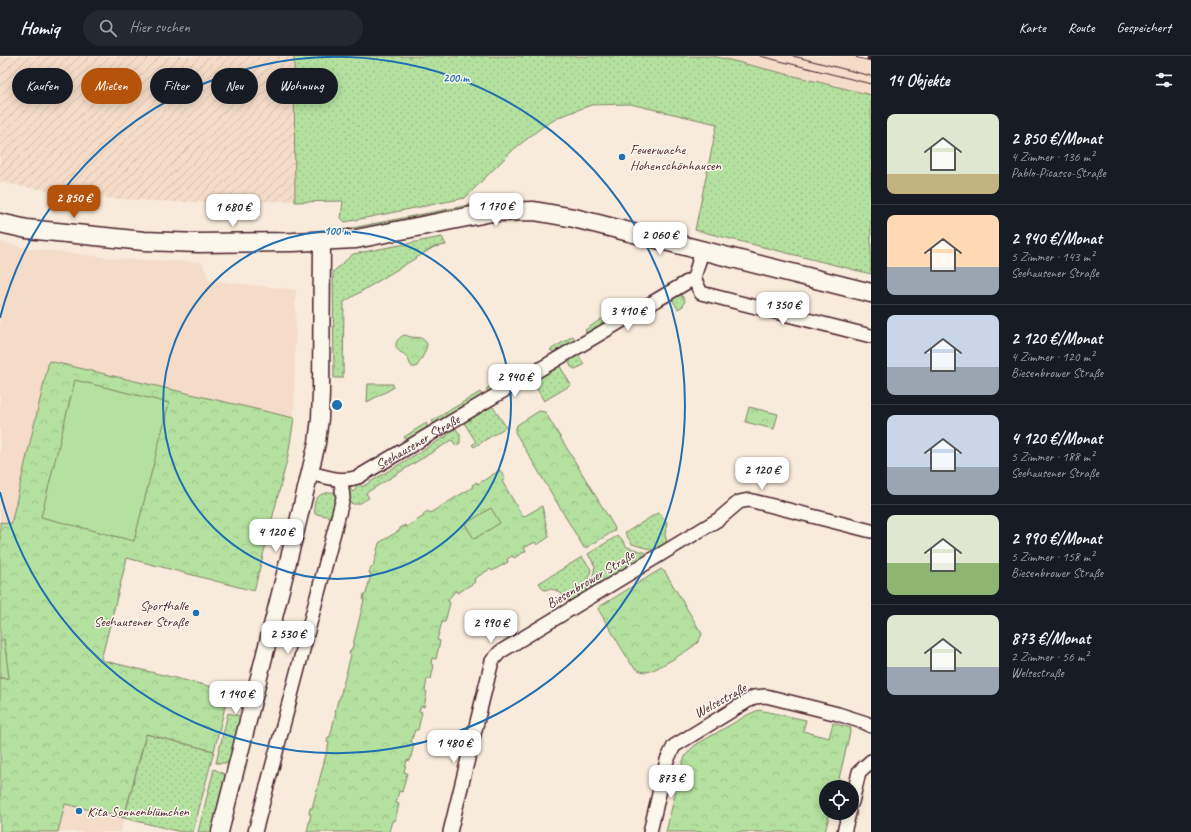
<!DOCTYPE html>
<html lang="de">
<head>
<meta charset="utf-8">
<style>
  body { margin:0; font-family:Caveat,sans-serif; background:#242831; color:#f1f3f6; height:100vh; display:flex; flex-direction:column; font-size:15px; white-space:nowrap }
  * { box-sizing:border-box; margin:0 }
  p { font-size:13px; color:#9ea1a6 }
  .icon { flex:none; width:22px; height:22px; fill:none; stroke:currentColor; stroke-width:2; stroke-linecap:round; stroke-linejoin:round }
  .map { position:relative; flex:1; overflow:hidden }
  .drawer { display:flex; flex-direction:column; background:#171b24; width:320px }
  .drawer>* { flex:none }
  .top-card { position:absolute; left:12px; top:12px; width:380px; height:36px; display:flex; gap:8px }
  .fabs { position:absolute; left:819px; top:724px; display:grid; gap:8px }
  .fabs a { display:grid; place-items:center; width:40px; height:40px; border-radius:50%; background:#171b24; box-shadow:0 2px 10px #0003; font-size:20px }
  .price { position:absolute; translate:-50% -34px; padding:0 9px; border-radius:8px; background:#fff; color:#222; font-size:13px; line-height:26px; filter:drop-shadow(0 1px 2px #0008) }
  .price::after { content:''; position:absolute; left:50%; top:24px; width:12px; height:9px; margin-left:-6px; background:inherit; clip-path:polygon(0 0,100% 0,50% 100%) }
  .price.active { background:#b45309; color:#fff }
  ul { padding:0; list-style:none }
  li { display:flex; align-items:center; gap:12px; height:100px; padding:0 16px }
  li+li { border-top:1px solid #363941 }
  li span { display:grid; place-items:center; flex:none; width:112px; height:80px; border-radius:8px; color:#555 }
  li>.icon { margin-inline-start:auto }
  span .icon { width:48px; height:48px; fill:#fffc; stroke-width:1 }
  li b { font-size:17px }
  h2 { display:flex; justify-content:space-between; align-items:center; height:48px; padding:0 16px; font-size:17px }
  .tag { padding:0 14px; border-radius:18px; background:#171b24; box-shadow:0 2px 10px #0003; font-size:14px; line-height:36px }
  .tag.active { background:#b45309; color:#fff }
  header { display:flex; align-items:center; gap:24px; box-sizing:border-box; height:56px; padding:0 20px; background:#171b24; border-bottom:1px solid #363941 }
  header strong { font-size:19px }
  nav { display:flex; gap:22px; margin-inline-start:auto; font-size:14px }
  .search { width:280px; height:36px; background:#242831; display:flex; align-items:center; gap:10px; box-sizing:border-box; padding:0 14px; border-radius:22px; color:#9ea1a6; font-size:15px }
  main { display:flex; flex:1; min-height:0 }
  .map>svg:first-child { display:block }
  .built { fill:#f4dcc8 }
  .industrial { fill:url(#industrial-furrows) }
  .grass { fill:url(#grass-dots); stroke:#7f8065 }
  .forest { fill:url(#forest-crowns); stroke:#7f8065 }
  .pitch { fill:#b4e19f; stroke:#7f8065 }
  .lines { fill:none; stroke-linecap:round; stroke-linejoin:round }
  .minor-casing { stroke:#4a1f2b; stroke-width:16 }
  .tertiary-casing { stroke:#4a1f2b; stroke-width:19 }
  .secondary-casing { stroke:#4a1f2b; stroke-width:21 }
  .minor { stroke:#fbf7ec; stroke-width:13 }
  .tertiary { stroke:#fbf7ec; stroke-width:16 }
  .secondary { stroke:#fbf7ec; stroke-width:18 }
  .tram { stroke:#4a1f2b; stroke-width:1 }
  .rail-casing { stroke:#4a1f2b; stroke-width:4.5 }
  .rail { stroke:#fbf7ec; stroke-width:3; stroke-dasharray:9; stroke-linecap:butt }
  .ring { fill:none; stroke:#1f6fb2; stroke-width:2 }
  .poi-dot { fill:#1f6fb2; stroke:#fbf7ec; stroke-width:1.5 }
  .labels { text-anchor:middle; stroke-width:3; stroke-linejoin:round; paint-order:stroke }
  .poi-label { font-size:14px; fill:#4a1f2b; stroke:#fbf7ec; text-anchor:start }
  .street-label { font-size:14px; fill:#4a1f2b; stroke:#fbf7ec }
  .centre { fill:#1f6fb2; stroke:#fbf7ec; stroke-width:2 }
  .ring-label { font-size:12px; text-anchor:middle; font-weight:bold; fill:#1f6fb2; stroke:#fbf7ec; stroke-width:3; stroke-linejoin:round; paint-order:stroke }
</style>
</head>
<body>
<header>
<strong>Homiq</strong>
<div class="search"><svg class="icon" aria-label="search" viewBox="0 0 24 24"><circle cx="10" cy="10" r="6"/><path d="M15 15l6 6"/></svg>Hier suchen</div>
<nav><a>Karte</a><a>Route</a><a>Gespeichert</a></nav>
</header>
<main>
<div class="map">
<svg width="871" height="776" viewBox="0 0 871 776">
  <defs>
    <pattern id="industrial-furrows" width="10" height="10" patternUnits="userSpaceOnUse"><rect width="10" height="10" fill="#f4dcc8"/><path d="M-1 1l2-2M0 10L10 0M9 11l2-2" fill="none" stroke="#d3bcac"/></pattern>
    <pattern id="grass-dots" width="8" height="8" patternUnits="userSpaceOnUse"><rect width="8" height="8" fill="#b4e19f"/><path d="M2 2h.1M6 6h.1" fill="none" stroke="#9cc189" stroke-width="1.8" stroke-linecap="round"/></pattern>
    <pattern id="forest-crowns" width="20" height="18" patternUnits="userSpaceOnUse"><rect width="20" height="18" fill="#b4e19f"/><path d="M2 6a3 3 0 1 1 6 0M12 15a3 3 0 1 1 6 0" fill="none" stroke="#9cc189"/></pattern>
  </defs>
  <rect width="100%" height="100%" fill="#f8ebdc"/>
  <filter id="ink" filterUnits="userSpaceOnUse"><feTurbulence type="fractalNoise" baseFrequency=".025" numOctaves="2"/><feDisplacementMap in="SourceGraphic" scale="8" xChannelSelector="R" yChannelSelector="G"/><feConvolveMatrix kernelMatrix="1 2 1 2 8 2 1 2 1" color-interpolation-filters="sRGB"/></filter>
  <g filter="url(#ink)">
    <g class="built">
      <polygon points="713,0 871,0 871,39"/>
      <polygon points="0,186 26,192 121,203 202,206 209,224 296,234 294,362 49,305 11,468 0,466"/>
      <polygon points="65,748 124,762 121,776 58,776"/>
    </g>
    <polygon class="industrial" points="0,0 294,0 295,145 173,146 101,142 25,131 0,126"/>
    <g class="grass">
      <polygon points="294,0 713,0 871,39 871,218 695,174 717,68 630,48 591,49 559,61 541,72 514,93 465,142 345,166 341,162 343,145 295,146"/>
      <polygon points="510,144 511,149 348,177 347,173 484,146"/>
      <polygon points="442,181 446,189 434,191 344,246 343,322 334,322 333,216 353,198"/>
      <polygon points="678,238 682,240 685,244 683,250 678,253 670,240"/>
      <polygon points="603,262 607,269 588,280 585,274"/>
      <polygon points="573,280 577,286 558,298 550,294"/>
      <polygon points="577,296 584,309 575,313 571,311 568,303"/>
      <polygon points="558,307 571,329 544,345 531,323"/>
      <polygon points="522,311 526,317 490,338 486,333"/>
      <polygon points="480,336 484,342 436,371 432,365"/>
      <polygon points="491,348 506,371 474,391 472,389 476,386 463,365"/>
      <polygon points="426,367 430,374 408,387 404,381"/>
      <path d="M 451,372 L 456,373 L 460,378 L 460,387 L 456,390 L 452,384 L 366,437 L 369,442 C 361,446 356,452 348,445 L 347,434 L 349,431 L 353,436 L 356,433 L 353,429 L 359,426 L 362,431 L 448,379 L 446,374 Z"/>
      <path d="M 334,436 L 339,440 L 333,461 L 315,458 C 312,441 319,437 334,436 Z"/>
      <polygon points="659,456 667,466 665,479 668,490 659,496 632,488 625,477"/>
      <polygon points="617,480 621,482 627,491 654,499 590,536 595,510 588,498"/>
      <path d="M 582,501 L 591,513 L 585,541 L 579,544 L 567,544 C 561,536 554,531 544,534 L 539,527 Z"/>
      <polygon points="228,657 243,661 231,707 216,707"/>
      <polygon points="146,678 214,695 193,776 181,776 124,762"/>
      <polygon points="214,713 228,720 214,776 198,776"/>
    </g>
    <g class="forest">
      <path d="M 404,279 C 407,279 409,281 411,281 C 419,282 422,280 427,288 C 427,293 420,307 416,311 L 412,311 C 409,307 409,303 406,300 C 404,297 400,297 398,294 C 393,288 398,282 404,279 Z"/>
      <polygon points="49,305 294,362 288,400 254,535 127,502 101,604 229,635 214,695 146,678 124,762 65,748 58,776 0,776 0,622 9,622 0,585 0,466 11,468"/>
      <polygon points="368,328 393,328 393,332 367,346"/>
      <polygon points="749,351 778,358 774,373 745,366"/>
      <polygon points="539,355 545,356 615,472 614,475 586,492 584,492 515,376 517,369"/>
      <polygon points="500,414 505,423 502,425 523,461 542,450 549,481 537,489 535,486 524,492 526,495 514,502 512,500 507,503 508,506 492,515 490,513 474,523 475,526 458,537 455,535 448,544 450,547 445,566 442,566 437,584 440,585 436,603 432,602 431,608 434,609 431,623 427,623 425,635 427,636 424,651 421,650 419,655 422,656 418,674 415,674 411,686 414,688 410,705 407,704 404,716 407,717 402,736 399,735 396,747 399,748 395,765 392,765 389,776 307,776 311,758 309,758 310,752 312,752 329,687 327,686 328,681 330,681 336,656 335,656 338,644 339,644 351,599 349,598 351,593 352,593 364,544 363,544 364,538 366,538 371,518 369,517 371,511 373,511 379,487 400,474 400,472 405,469 406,471 424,460 423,458 428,455 430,457 473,431 472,429 477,426 478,428"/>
      <path d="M 661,513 L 665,516 L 702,578 C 700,582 699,586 696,588 C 689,594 655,615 647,616 C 640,616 636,613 631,608 L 598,553 L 599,551 Z"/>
      <polygon points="759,654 806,664 803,675 829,682 833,667 851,672 837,731 826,731 826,757 830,757 825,776 666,776 683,705 686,699 694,690 749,658"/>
    </g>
    <g class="pitch">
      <polygon points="75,324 169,347 134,485 41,461"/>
      <polygon points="491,452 500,467 474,483 465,468"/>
      <polygon points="4,583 9,622 0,622 0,585"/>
    </g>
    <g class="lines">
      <defs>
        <g id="minor">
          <polyline points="694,222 701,237 871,280"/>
          <path id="s1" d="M 310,417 C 326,421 342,427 358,421 L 694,222 L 702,195"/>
          <polyline points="852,746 859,716 871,705"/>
          <polyline points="255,776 343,442 341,424"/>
          <polyline points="450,776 492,605 500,596 719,463 739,446 749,444 871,475"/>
          <polyline points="650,776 667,704 674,690 754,641 766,640 838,658 866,667 871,670"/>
          <polyline points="844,776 849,757"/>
        </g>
        <polyline id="tertiary" points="220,776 296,474 317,387 320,362 321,336 322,185"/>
        <polyline id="secondary" points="0,167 27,173 144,185 199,187 293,186 356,183 492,156 534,155 574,162 871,237"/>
      </defs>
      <use href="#minor" class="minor-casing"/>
      <use href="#tertiary" class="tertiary-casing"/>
      <use href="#secondary" class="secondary-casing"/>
      <use href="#minor" class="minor"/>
      <use href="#tertiary" class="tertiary"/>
      <use href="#secondary" class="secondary"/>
      <g class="tram">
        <polyline points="760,0 871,28"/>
        <polyline points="793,0 871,20"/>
      </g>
      <defs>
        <polyline id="rail" points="858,0 871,3"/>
      </defs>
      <use href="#rail" class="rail-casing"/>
      <use href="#rail" class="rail"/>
    </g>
  </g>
  <g class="ring">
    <circle cx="337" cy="349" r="174"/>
    <path d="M0 262A348 348 0 1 1 0 436"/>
  </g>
  <g class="poi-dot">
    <circle cx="622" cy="101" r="4"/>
    <circle cx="196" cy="557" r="4"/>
    <circle cx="79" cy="755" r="4"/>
  </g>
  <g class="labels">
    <g class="poi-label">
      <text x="630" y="98">Feuerwache<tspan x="630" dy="16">Hohenschönhausen</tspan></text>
      <text x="188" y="554" text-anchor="end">Sporthalle<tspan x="188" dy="16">Seehausener Straße</tspan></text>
      <text x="87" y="760">Kita Sonnenblümchen</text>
    </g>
    <g class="street-label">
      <text dy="5" stroke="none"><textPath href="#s1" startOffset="118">Seehausener Straße</textPath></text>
      <text transform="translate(590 523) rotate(-31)" y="5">Biesenbrower Straße</text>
      <text transform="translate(720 644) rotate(-29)" y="5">Welsestraße</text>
    </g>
  </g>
  <circle cx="337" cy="349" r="6" class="centre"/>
  <g class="ring-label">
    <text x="456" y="26">200 m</text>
    <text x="337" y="179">100 m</text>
  </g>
</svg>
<div class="fabs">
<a><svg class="icon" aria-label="locate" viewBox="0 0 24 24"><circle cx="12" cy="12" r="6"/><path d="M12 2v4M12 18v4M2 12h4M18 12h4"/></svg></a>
</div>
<b class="price active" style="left:74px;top:163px">2 850 €</b>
<b class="price" style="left:496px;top:171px">1 170 €</b>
<b class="price" style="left:233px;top:172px">1 680 €</b>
<b class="price" style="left:660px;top:200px">2 060 €</b>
<b class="price" style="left:783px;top:270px">1 350 €</b>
<b class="price" style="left:628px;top:276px">3 410 €</b>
<b class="price" style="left:515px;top:342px">2 940 €</b>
<b class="price" style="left:762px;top:435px">2 120 €</b>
<b class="price" style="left:276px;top:497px">4 120 €</b>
<b class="price" style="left:491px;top:588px">2 990 €</b>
<b class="price" style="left:288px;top:599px">2 530 €</b>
<b class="price" style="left:236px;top:659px">1 140 €</b>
<b class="price" style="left:454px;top:708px">1 480 €</b>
<b class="price" style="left:671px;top:743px">873 €</b>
<div class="top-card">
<a class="tag">Kaufen</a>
<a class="tag active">Mieten</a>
<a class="tag">Filter</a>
<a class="tag">Neu</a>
<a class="tag">Wohnung</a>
</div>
</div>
<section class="drawer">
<h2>14 Objekte<svg class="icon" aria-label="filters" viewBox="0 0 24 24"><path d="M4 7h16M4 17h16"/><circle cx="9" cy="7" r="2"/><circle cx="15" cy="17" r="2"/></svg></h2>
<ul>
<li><span style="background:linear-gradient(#dfe7d0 75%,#c2b280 0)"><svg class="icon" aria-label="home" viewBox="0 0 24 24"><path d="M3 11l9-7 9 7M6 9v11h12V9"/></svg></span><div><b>2 850 €/Monat</b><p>4 Zimmer · 136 m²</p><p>Pablo-Picasso-Straße</p></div></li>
<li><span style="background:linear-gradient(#ffd9b3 65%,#9aa5b1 0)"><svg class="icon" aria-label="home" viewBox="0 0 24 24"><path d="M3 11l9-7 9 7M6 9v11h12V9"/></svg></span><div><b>2 940 €/Monat</b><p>5 Zimmer · 143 m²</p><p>Seehausener Straße</p></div></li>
<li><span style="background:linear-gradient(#c9d6e8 65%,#9aa5b1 0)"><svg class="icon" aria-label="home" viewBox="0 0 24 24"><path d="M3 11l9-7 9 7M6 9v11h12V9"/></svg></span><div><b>2 120 €/Monat</b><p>4 Zimmer · 120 m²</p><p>Biesenbrower Straße</p></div></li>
<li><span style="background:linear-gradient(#c9d6e8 65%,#9aa5b1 0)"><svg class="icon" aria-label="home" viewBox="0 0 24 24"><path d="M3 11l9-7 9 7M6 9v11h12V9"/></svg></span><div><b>4 120 €/Monat</b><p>5 Zimmer · 188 m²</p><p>Seehausener Straße</p></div></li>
<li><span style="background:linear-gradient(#dfe7d0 60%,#8fb573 0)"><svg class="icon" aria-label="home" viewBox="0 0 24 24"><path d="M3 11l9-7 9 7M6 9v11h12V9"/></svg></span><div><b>2 990 €/Monat</b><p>5 Zimmer · 158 m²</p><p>Biesenbrower Straße</p></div></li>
<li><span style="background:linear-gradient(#dfe7d0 65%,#9aa5b1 0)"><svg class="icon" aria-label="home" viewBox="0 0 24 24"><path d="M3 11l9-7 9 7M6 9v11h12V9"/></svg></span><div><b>873 €/Monat</b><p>2 Zimmer · 56 m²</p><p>Welsestraße</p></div></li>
</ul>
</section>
</main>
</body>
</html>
